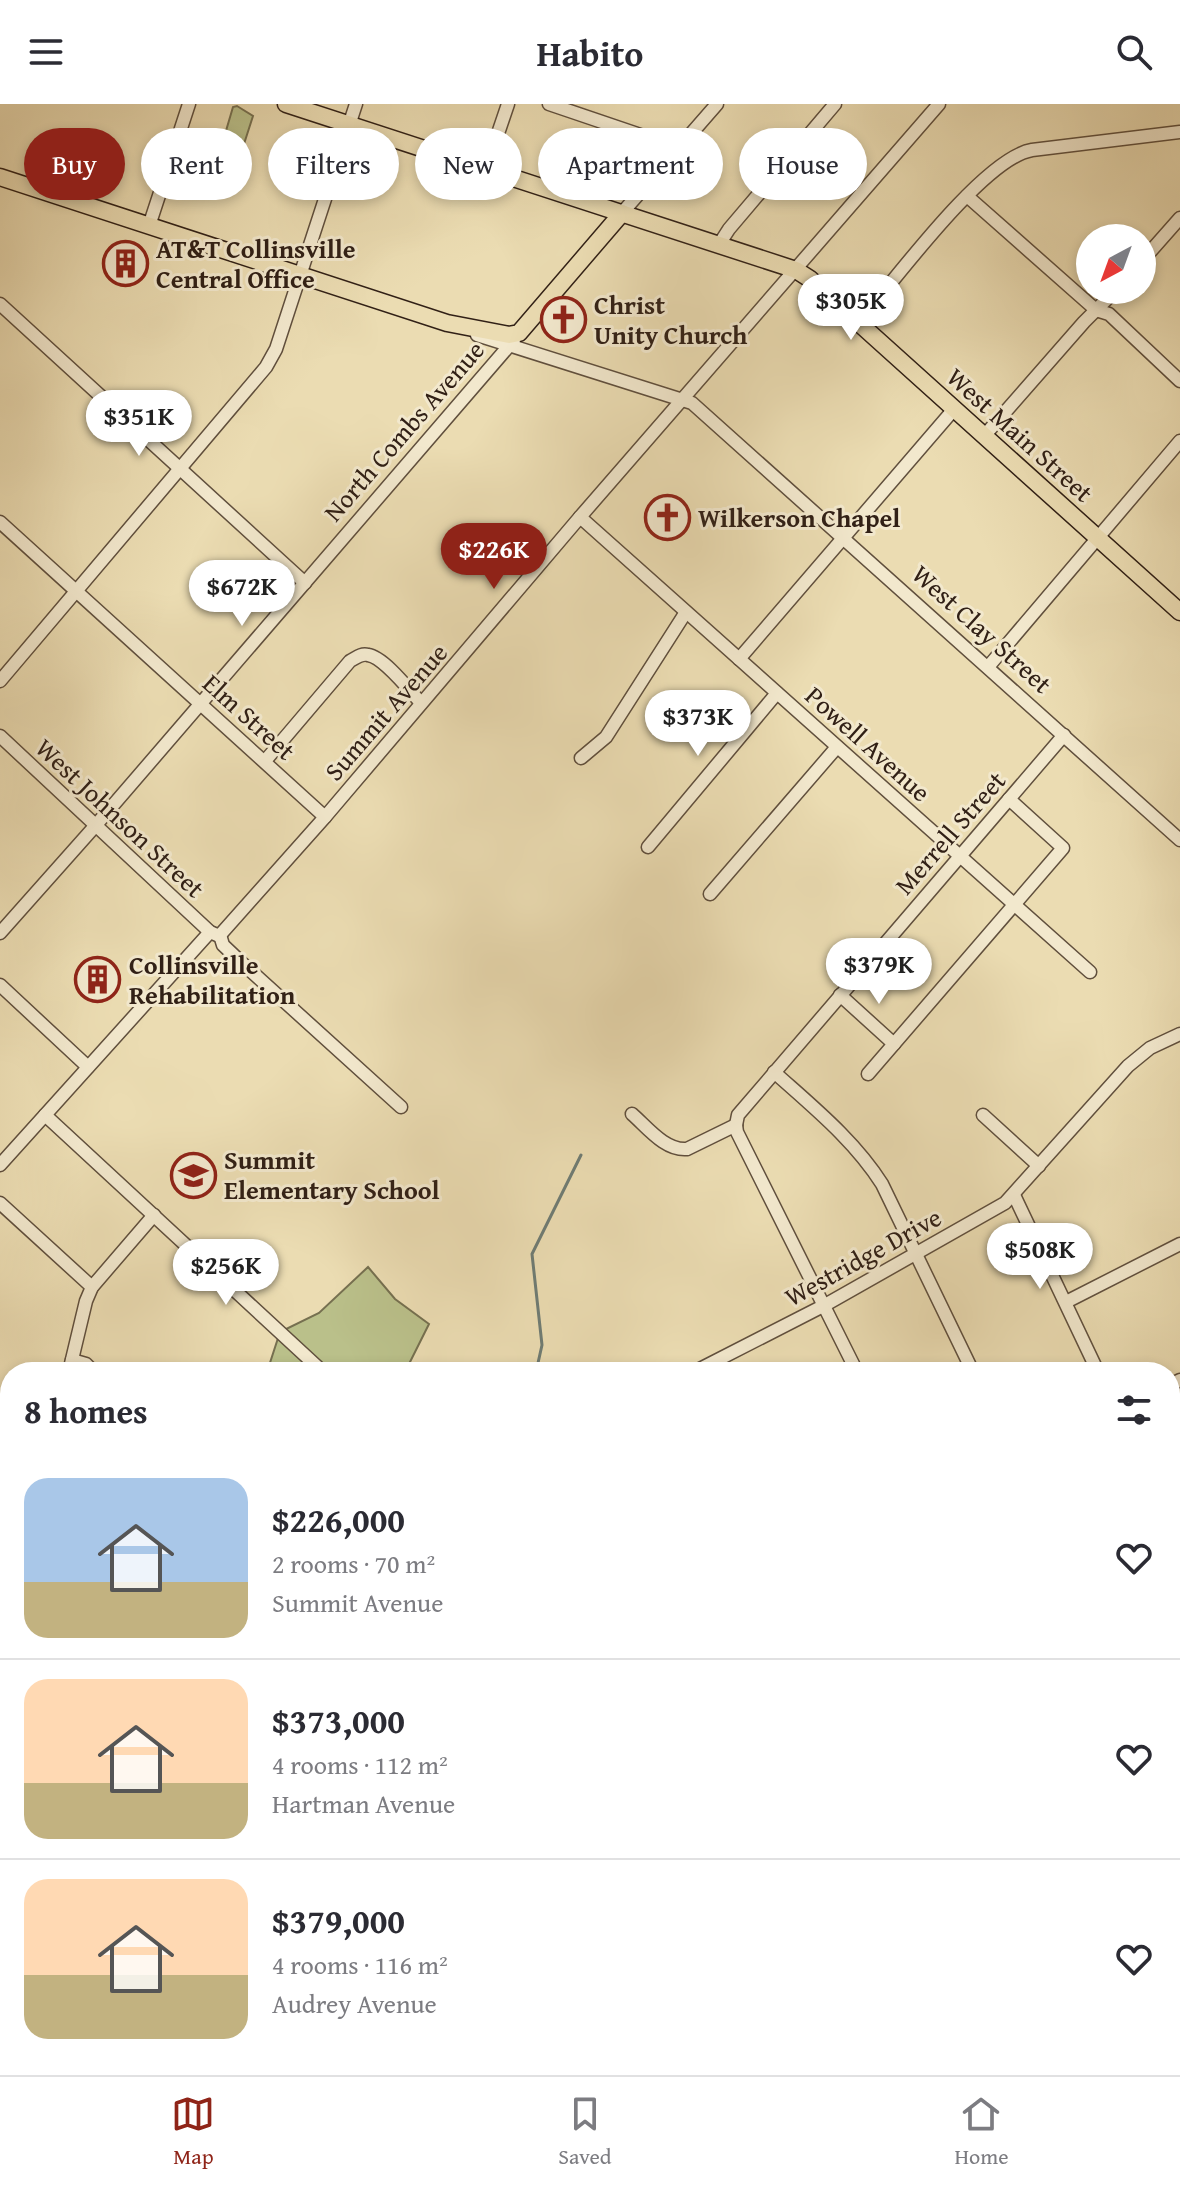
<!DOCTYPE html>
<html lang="en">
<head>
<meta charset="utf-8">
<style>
  body { margin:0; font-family:"Gentium Book Plus",serif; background:#f7f7f7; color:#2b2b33; height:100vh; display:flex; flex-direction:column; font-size:30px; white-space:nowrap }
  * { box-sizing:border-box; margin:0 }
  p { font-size:26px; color:#7c7c81 }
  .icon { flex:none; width:44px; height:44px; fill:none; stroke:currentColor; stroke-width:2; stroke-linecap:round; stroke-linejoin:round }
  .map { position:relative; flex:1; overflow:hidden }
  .drawer { position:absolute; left:0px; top:1258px; width:1180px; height:714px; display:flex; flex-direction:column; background:#fff; border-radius:32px 32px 0 0; box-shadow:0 4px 12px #0003 }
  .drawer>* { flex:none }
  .guide { position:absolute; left:24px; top:24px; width:1132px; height:72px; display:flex; gap:16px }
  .needle { width:52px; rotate:221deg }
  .controls { position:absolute; left:1076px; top:120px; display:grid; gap:16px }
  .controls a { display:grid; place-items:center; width:80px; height:80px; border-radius:50%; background:#fff; box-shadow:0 4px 12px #0003; font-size:40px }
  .price { position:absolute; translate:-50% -68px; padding:0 18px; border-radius:28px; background:#fff; color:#222; font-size:26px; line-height:52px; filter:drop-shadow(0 2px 4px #0008) }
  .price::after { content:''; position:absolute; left:50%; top:48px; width:24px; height:18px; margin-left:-12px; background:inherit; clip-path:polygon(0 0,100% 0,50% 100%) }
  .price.active { background:#8f2418; color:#fff }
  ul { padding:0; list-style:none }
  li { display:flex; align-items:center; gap:24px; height:200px; padding:0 24px }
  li+li { border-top:2px solid #e1e1e2 }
  li span { display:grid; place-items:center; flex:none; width:224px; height:160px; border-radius:24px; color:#555 }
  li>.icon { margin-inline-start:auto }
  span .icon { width:96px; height:96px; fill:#fffc; stroke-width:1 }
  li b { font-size:34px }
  h2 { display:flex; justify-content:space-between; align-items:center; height:96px; padding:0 24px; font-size:34px }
  .tag { padding:0 28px; border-radius:36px; background:#fff; box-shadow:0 4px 12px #0003; font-size:28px; line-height:72px }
  .tag.active { background:#8f2418; color:#fff }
  header { display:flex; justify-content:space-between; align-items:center; height:104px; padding:0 24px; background:#fff; font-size:36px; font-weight:600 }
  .dock { display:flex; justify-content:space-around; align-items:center; height:112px; border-top:2px solid #e1e1e2; background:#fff; font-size:22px; color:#7c7c81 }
  .dock a { display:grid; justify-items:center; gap:4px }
  .dock .active { color:#8f2418 }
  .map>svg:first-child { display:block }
  .park { fill:#bac08a; stroke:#767050; stroke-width:2 }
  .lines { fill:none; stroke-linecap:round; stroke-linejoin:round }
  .stream { stroke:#6f7c74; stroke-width:3 }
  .minor-casing { stroke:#604f3d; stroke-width:15 }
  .major-casing { stroke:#312016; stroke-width:19 }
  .minor { stroke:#f2e8cd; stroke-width:12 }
  .major { stroke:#ebdcb2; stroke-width:16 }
  .labels { text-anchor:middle; stroke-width:6; stroke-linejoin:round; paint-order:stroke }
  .poi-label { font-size:26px; font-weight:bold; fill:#312016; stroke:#f2e8cd; text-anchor:start }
  .street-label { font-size:26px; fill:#312016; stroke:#f2e8cd }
</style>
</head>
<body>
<header><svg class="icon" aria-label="menu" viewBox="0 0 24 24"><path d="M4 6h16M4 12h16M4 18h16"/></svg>Habito<svg class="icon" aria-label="search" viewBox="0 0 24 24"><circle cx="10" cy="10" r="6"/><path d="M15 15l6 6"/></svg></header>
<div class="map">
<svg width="1180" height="1971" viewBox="0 0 1180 1971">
  <rect width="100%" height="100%" fill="#ebdcb2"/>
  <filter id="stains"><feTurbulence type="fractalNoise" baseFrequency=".0025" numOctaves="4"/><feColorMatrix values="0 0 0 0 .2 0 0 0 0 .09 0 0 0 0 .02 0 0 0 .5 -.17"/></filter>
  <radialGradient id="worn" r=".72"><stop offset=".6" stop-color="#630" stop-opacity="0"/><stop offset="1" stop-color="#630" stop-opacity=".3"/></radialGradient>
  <g class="park">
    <polygon points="237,2 253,12 243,43 223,37 233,3"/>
    <polygon points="368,1163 395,1195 429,1220 405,1268 267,1268 280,1228 319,1209"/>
  </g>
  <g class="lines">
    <g class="stream">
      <polyline points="536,1268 542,1241 532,1150 581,1051"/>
      <polyline points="450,1962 461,1971"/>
    </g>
    <defs>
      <g id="minor">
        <polyline points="549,0 667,40 676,48"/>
        <polyline points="486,65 508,0"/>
        <polyline points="967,92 1096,206 1109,210 1180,277"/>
        <polyline points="622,109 717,0"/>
        <polyline points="149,122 189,0"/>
        <polyline points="720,139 729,125 835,0"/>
        <polyline points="1142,157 1180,114"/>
        <polyline points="0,200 305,479"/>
        <path d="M 859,218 C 894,177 984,54 1032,46 L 1180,28"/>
        <polyline points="477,231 692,299 1180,736"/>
        <polyline points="985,331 1084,218 1116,186"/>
        <polyline points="580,413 1090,868"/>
        <polyline points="0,418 325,713"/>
        <polyline points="739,555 955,304"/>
        <polyline points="988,563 1180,337"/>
        <polyline points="0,577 266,263 276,245 356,0"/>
        <polyline points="0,632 210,828 217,831"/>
        <polyline points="581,654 606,633 686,508"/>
        <path d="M 265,657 L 350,557 C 356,554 361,549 368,551 C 384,553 410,587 421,599"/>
        <polyline points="648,743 777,589"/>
        <polyline points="710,790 837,643"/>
        <polyline points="0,829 96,721 514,236"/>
        <polyline points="220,831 325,713 580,413 939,0"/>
        <polyline points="220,831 223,841 242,859 401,1003"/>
        <polyline points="0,881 88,963"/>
        <polyline points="840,891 894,940"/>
        <path d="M 774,968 C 813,1003 854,1036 882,1080 L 973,1268"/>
        <polyline points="868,970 1063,744 1009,695"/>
        <path d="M 632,1010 C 647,1023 665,1047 687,1045 L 736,1021"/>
        <polyline points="45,1011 323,1268"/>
        <polyline points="983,1011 1039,1062"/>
        <polyline points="736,1021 738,1011 1064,631"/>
        <polyline points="736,1021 737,1028 857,1268"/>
        <polyline points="0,1061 210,828"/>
        <polyline points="1014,1091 1098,1268"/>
        <polyline points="0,1099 92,1183"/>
        <polyline points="1066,1198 1180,1140"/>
        <polyline points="72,1256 86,1260 94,1268"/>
        <polyline points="69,1268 86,1197 92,1183 154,1111"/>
        <polyline points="694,1268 825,1201 1005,1099 1128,962 1150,944 1180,930"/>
        <polyline points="1170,1281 1180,1276"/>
        <polyline points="1170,1447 1180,1444"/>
        <polyline points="0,1480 10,1479"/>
        <polyline points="0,1664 10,1653"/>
        <polyline points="0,1764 10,1772"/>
        <polyline points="1170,1916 1180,1911"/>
        <polyline points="239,1962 250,1971"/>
        <polyline points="1031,1962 1035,1971"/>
        <polyline points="924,1971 935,1962"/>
        <polyline points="1068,1971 1084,1962"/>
      </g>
      <g id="major">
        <polyline points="286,0 796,166 810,175 1180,508"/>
        <polyline points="0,73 447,219 509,231 519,229 622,109"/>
      </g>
    </defs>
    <use href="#minor" class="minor-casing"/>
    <use href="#major" class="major-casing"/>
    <use href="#minor" class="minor"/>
    <use href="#major" class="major"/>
  </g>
  <defs>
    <symbol id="building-ring" viewBox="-11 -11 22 22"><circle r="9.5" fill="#f2e8cd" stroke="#8f2418" stroke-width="1.5"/><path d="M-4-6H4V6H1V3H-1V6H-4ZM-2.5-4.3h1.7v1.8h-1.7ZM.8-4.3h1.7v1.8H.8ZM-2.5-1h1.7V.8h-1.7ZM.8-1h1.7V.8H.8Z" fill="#8f2418"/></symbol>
    <symbol id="church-ring" viewBox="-11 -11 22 22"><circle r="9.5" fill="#f2e8cd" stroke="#8f2418" stroke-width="1.5"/><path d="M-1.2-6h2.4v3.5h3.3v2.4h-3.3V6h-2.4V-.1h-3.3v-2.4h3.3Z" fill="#8f2418"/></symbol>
    <symbol id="school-ring" viewBox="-11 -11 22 22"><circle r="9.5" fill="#f2e8cd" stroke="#8f2418" stroke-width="1.5"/><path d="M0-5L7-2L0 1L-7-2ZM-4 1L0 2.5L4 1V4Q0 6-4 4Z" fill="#8f2418"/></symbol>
  </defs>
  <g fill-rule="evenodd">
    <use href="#building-ring" x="100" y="134" width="51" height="51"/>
    <use href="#church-ring" x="538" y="190" width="51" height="51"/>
    <use href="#church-ring" x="642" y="388" width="51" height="51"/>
    <use href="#building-ring" x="72" y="850" width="51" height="51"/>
    <use href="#school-ring" x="168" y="1046" width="51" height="51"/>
  </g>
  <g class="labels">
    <g class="poi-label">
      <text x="156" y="154">AT&amp;T Collinsville<tspan x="156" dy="30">Central Office</tspan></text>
      <text x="594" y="210">Christ<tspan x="594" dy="30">Unity Church</tspan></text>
      <text x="698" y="423">Wilkerson Chapel</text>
      <text x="129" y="870">Collinsville<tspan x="129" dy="30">Rehabilitation</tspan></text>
      <text x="224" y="1065">Summit<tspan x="224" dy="30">Elementary School</tspan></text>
    </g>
    <g class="street-label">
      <text transform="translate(404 327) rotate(-49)" y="9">North Combs Avenue</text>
      <text transform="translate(1020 331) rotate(42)" y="9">West Main Street</text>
      <text transform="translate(982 525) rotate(42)" y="9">West Clay Street</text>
      <text transform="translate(386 608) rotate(-49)" y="9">Summit Avenue</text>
      <text transform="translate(249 613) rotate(42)" y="9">Elm Street</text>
      <text transform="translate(868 640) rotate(42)" y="9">Powell Avenue</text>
      <text transform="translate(120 714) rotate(43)" y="9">West Johnson Street</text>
      <text transform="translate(950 729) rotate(-49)" y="9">Merrell Street</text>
      <text transform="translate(863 1153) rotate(-29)" y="9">Westridge Drive</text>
    </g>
  </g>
  <rect width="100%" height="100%" filter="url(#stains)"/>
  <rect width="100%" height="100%" fill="url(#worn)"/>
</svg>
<div class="controls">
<a><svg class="needle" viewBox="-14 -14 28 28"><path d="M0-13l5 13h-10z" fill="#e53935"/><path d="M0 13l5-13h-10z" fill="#7c7c81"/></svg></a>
</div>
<b class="price" style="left:851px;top:238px">$305K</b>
<b class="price" style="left:139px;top:354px">$351K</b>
<b class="price active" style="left:494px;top:487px">$226K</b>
<b class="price" style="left:242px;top:524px">$672K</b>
<b class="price" style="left:698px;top:654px">$373K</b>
<b class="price" style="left:879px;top:902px">$379K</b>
<b class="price" style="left:1040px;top:1187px">$508K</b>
<b class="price" style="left:226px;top:1203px">$256K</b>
<div class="guide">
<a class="tag active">Buy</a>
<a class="tag">Rent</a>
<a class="tag">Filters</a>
<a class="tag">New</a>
<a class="tag">Apartment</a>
<a class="tag">House</a>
</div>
<section class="drawer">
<h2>8 homes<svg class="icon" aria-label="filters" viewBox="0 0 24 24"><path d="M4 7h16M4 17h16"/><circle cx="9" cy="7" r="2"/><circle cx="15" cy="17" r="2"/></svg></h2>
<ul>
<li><span style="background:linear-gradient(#a9c7e8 65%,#c2b280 0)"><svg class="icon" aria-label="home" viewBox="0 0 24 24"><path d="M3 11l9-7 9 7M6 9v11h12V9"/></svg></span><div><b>$226,000</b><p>2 rooms · 70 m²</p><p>Summit Avenue</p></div><svg class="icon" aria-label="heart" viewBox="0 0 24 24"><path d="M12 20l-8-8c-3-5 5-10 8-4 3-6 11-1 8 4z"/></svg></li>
<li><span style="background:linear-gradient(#ffd9b3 65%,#c2b280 0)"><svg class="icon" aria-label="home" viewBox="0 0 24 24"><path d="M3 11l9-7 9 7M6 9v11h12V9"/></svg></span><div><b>$373,000</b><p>4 rooms · 112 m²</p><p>Hartman Avenue</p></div><svg class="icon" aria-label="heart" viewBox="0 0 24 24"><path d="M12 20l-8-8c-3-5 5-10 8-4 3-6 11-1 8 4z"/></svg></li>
<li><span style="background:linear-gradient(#ffd9b3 60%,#c2b280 0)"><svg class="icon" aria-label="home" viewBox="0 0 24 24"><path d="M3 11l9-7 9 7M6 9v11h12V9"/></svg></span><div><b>$379,000</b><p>4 rooms · 116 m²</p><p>Audrey Avenue</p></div><svg class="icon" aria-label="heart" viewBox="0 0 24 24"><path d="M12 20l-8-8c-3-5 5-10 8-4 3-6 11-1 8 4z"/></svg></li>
</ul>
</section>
</div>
<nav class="dock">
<a class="active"><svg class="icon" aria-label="map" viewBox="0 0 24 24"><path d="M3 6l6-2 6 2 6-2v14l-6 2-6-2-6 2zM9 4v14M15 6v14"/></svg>Map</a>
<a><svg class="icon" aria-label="saved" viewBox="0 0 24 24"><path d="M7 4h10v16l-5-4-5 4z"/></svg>Saved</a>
<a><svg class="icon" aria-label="home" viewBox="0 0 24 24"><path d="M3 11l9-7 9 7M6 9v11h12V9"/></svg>Home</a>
</nav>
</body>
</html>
